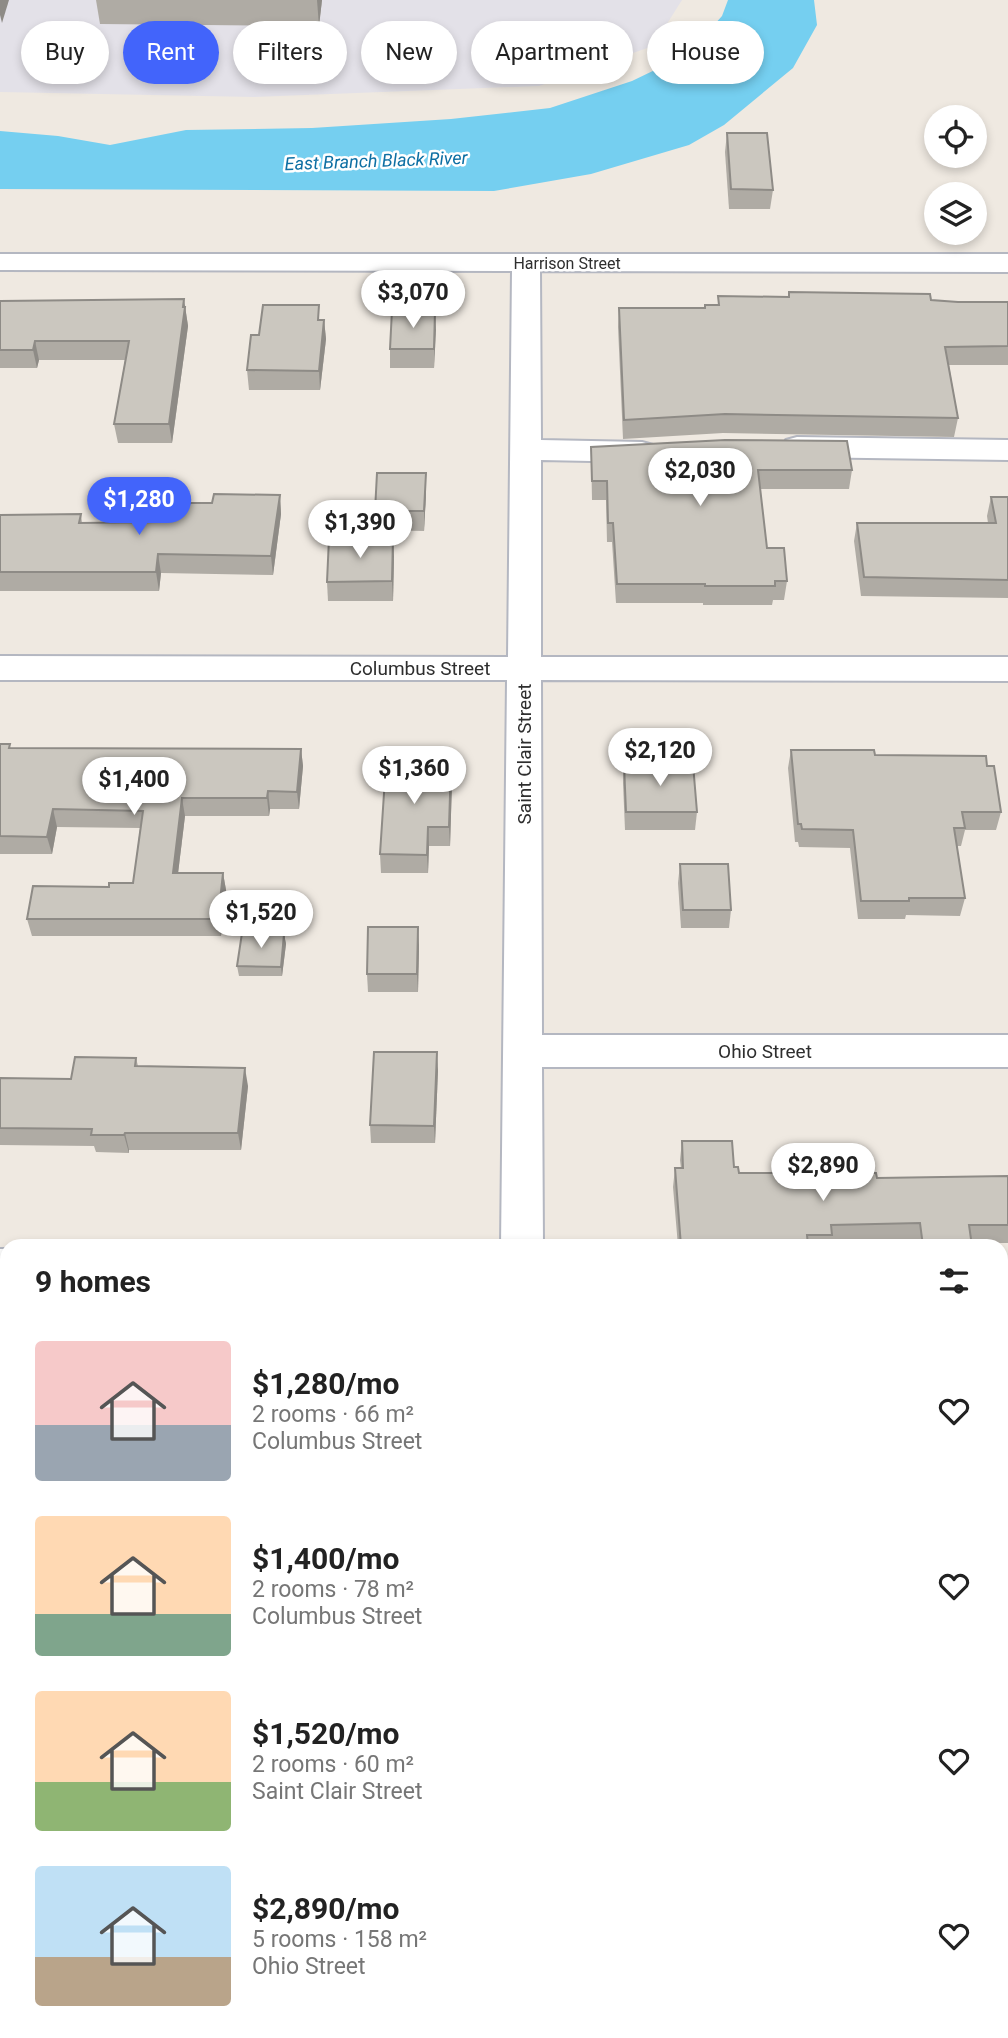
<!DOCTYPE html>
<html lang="en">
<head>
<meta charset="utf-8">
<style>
  body { margin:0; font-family:Roboto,sans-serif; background:#f2f2f2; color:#222; height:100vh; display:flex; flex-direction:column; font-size:26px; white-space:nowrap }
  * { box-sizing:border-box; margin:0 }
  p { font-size:23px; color:#767676 }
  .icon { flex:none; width:38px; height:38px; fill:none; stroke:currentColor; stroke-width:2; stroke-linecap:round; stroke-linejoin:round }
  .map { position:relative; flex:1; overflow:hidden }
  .drawer { position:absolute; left:0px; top:1239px; width:1008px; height:800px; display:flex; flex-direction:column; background:#fff; border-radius:21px 21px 0 0; box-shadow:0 4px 10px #0003 }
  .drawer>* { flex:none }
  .banner { position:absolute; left:21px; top:21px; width:966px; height:63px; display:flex; gap:14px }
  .controls { position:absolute; left:924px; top:105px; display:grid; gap:14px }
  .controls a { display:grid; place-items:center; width:63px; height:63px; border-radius:50%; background:#fff; box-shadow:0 4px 10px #0003; font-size:35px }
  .price { position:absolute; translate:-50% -60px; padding:0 16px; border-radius:24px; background:#fff; color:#222; font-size:23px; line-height:46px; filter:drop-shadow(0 2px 4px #0008) }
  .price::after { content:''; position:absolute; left:50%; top:42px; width:21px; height:16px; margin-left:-10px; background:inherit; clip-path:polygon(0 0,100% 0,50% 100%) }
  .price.active { background:#4264fb; color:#fff }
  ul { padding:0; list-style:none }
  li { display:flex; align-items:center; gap:21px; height:175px; padding:0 35px }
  li span { display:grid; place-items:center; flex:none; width:196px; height:140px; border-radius:7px; color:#555 }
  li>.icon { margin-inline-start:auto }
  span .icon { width:84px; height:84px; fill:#fffc; stroke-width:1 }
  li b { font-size:30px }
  h2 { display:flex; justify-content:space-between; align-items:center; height:84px; padding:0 35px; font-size:30px }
  .tag { padding:0 24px; border-radius:32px; background:#fff; box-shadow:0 4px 10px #0003; font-size:24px; line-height:63px }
  .tag.active { background:#4264fb; color:#fff }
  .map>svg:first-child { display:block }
  .industrial { fill:#e3e1e8 }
  .water { fill:#75cff0 }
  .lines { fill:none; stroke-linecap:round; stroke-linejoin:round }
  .minor-casing { stroke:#b4b7c1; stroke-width:4 }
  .minor { fill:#fff; fill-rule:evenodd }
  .wall { fill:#afaba4 }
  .shaded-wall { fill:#8e8b86 }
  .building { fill:#cbc7bf; stroke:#8e8b86; stroke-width:2 }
  .labels { text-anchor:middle; stroke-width:5; stroke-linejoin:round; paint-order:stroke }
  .far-street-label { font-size:16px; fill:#2e2e2e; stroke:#fff }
  .far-water-label { font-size:18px; font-style:italic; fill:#0d6fa3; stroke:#fff }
  .street-label { font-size:19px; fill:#2e2e2e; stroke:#fff }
</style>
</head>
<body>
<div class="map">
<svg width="1008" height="2038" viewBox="0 0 1008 2038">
  <rect width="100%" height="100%" fill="#efe9e1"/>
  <polygon class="industrial" points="0,0 682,0 653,46 539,86 254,97 0,92"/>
  <polygon class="water" points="728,0 814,0 817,25 793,68 724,125 689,145 591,174 494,191 0,189 0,131 58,136 110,145 186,130 312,128 451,119 550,108 632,81 688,54 722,16"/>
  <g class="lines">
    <defs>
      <g id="minor">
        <polygon points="0,254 1008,254 1008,272 540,271 541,440 642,442 653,445 657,452 653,459 642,462 541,460 541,657 1008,657 1008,681 541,680 542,1035 1008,1035 1008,1067 542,1067 543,1246 501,1246 507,680 0,680 0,656 508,657 512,271 0,270"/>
        <polygon points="797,437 1008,440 1008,460 797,457 786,454 782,447 786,440"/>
        <rect x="0" y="1249" width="7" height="36"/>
        <polygon points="1008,1899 1008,1949 1001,1950 1001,1900"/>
        <rect x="0" y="1964" width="7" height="52"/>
        <polygon points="658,2032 720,2032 718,2038 656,2038"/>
      </g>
    </defs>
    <use href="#minor" class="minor-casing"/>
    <use href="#minor" class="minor"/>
  </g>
  <g class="wall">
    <polygon points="96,0 322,0 319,26 100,24"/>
    <polygon points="727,133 773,190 770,209 729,209 725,152"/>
    <polygon points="789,292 958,302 1008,302 1008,365 949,365 958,418 954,437 723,433 623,439 618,327 619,308 704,308 718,305 718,296 788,297"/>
    <polygon points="0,301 185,307 188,326 172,443 118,443 114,424 125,360 39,360 37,368 0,368"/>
    <polygon points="435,310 434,368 390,368 390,349"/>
    <polygon points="320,320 324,320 326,339 320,390 249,390 247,370 259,335"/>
    <polygon points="591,447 852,470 849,489 760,489 767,548 787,581 784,600 773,600 772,605 703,605 703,603 616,603 612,542 607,542 606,500 592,500"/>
    <polygon points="426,473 426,493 424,531 376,530 375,511"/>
    <polygon points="280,495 281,514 273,575 161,573 159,591 0,591 0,515 81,514 82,523 162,522 212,503"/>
    <polygon points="991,497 1008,497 1008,598 861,596 854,541 857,523 988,523 987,516"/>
    <polygon points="394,556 393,601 328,601 327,582"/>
    <polygon points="0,744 11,748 301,749 303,766 299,809 270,809 269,816 185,816 178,873 223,873 226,890 221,936 32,936 27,919 109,887 133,883 140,828 57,827 52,854 0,854"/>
    <polygon points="791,750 875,755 987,766 1001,812 996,830 965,830 961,846 957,846 965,898 960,916 906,915 905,919 858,919 850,848 799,847 798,842 795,842 788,768"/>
    <polygon points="624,764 697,812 695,830 625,830 623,783"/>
    <polygon points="452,782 450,846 429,846 428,873 381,873 380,854"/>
    <polygon points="680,864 731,910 729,928 681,928 678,883"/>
    <polygon points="284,934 286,944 282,976 239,976 237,966"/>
    <polygon points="419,945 418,992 368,992 367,974"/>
    <polygon points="136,1058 138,1066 248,1086 241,1150 129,1150 129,1153 96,1152 94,1146 0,1145 0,1078 71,1079"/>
    <polygon points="438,1070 435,1143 371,1143 370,1125"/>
    <polygon points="682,1141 734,1167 739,1173 877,1178 1008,1176 1008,1243 972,1243 972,1246 916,1246 915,1242 830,1243 830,1246 678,1246 673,1187 675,1168 681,1168 680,1160"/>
    <rect x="1001" y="1403" width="7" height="235"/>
    <rect x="0" y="1454" width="7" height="74"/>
  </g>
  <g class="shaded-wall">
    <polygon points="0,0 9,0 2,23 0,15"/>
    <polygon points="317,0 322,0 319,26"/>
    <polygon points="184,299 188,326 172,443 169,424"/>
    <polygon points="435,310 436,330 434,368 434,349"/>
    <polygon points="324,320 326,339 320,390 319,371"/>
    <polygon points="35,341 39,360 37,368 33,350"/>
    <polygon points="426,473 426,493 424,531 424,511"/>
    <polygon points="280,495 281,514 273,575 271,556"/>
    <polygon points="393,537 394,556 393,601 392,581"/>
    <polygon points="158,554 161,573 159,591 156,572"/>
    <polygon points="301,749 303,766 299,809 297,792"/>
    <polygon points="451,763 452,782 450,846 449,827"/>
    <polygon points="268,791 270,809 269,816 267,798"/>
    <polygon points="182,798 185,816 176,890 173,873"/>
    <polygon points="53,809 57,827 52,854 47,837"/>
    <polygon points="428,827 429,846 428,873 427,855"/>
    <polygon points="223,873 226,890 221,936 218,919"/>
    <polygon points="418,927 419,945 418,992 417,974"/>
    <polygon points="284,934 286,944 282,976 281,967"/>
    <polygon points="437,1052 438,1070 435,1143 434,1126"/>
    <polygon points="245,1068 248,1086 241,1150 238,1133"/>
    <polygon points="125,1133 129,1150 129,1153 124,1135"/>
    <polygon points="0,1721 6,1731 0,1773"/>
  </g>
  <g class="building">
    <polygon points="727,133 767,133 773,190 731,189"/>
    <polygon points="789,292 930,294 931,300 958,302 1008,302 1008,346 945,347 958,418 725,414 624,420 619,308 705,308 705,305 719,305 718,296 789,297"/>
    <polygon points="184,299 183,307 185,307 169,424 114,424 129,341 35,341 33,350 0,350 0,301"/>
    <polygon points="263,305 319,305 318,320 324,320 319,371 247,370 251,335 259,335"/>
    <polygon points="392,310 435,310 434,349 390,349"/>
    <polygon points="725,440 847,441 852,470 758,470 767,548 784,548 787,581 775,581 775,586 705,586 705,584 617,584 613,523 608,523 607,481 592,481 591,447"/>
    <polygon points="377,473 426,473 424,511 375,511"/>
    <polygon points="214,494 280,495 271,556 158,554 156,572 0,572 0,515 81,514 79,523 162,522 165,503 212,503"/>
    <polygon points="991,497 1008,497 1008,580 864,577 857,523 996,523"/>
    <polygon points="393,537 392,581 327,582 329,538"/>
    <polygon points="0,744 10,744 9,748 301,749 297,792 268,791 267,798 182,798 173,873 223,873 218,919 27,919 33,886 109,887 109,883 133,883 143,811 53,809 47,837 0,836"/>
    <polygon points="791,750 874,750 875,755 986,756 987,766 994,766 1001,812 962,812 965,828 954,828 965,898 909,898 909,901 861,901 853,830 802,829 801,824 798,824"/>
    <polygon points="386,763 451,763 449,827 428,827 427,855 380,854"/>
    <polygon points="624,764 693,764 697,812 626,812"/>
    <polygon points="680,864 728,864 731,910 683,910"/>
    <polygon points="368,927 418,927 417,974 367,974"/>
    <polygon points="242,933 284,934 281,967 237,966"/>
    <polygon points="374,1052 437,1052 434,1126 370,1125"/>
    <polygon points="75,1057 136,1058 135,1066 245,1068 238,1133 125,1133 124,1135 91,1135 92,1129 0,1128 0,1078 71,1079"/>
    <polygon points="682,1141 732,1141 734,1167 738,1167 739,1173 876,1173 877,1178 1008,1176 1008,1225 969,1225 972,1246 923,1246 920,1223 831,1225 832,1235 807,1235 808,1246 681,1246 675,1168 683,1168"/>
    <polygon points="1001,1403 1008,1403 1008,1613 1006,1603 1001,1603"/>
    <polygon points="0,1454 7,1454 7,1514 0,1513"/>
  </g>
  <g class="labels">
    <g class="far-street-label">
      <text x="567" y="269">Harrison Street</text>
    </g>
    <g class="far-water-label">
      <text transform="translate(376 161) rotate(-2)" y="6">East Branch Black River</text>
    </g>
    <g class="street-label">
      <text x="420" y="675">Columbus Street</text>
      <text transform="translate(524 754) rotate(-90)" y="7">Saint Clair Street</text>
      <text x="765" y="1058">Ohio Street</text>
    </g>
  </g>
</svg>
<div class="controls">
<a><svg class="icon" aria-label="locate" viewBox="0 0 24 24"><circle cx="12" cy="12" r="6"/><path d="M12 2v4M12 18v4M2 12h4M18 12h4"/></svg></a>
<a><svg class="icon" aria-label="layers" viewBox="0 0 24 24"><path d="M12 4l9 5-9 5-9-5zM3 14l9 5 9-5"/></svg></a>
</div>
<b class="price" style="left:413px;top:330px">$3,070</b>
<b class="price" style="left:700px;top:508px">$2,030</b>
<b class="price active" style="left:139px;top:537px">$1,280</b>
<b class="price" style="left:360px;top:560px">$1,390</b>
<b class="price" style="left:660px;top:788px">$2,120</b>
<b class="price" style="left:414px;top:806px">$1,360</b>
<b class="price" style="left:134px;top:817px">$1,400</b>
<b class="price" style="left:261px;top:950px">$1,520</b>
<b class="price" style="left:823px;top:1203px">$2,890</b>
<div class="banner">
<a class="tag">Buy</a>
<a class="tag active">Rent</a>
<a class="tag">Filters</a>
<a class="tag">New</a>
<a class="tag">Apartment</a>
<a class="tag">House</a>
</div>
<section class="drawer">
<h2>9 homes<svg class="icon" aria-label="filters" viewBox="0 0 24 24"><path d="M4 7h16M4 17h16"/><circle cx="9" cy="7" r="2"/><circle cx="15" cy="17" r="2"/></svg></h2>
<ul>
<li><span style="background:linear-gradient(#f6c9c9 60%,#9aa5b1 0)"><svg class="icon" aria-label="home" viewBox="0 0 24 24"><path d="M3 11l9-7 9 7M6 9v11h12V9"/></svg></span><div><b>$1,280/mo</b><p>2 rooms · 66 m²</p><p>Columbus Street</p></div><svg class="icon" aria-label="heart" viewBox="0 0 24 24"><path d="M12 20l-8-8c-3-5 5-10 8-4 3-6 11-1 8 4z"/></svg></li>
<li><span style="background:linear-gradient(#ffd9b3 70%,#7fa58c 0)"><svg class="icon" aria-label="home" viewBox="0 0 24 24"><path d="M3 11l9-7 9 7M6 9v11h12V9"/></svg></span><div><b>$1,400/mo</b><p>2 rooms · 78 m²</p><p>Columbus Street</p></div><svg class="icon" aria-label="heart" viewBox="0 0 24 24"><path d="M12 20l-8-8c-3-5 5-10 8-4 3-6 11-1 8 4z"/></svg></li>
<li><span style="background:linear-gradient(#ffd9b3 65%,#8fb573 0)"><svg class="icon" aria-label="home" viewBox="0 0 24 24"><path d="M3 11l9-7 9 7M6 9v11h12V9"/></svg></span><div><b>$1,520/mo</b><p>2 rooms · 60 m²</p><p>Saint Clair Street</p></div><svg class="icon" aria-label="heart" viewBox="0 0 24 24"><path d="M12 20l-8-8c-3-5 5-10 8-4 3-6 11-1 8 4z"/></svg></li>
<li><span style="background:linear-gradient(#bfe0f5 65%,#b9a48a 0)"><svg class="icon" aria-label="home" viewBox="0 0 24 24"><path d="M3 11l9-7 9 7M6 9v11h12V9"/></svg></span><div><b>$2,890/mo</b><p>5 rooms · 158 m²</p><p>Ohio Street</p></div><svg class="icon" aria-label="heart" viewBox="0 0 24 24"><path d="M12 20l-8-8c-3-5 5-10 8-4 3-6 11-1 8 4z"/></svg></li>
</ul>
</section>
</div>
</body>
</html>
